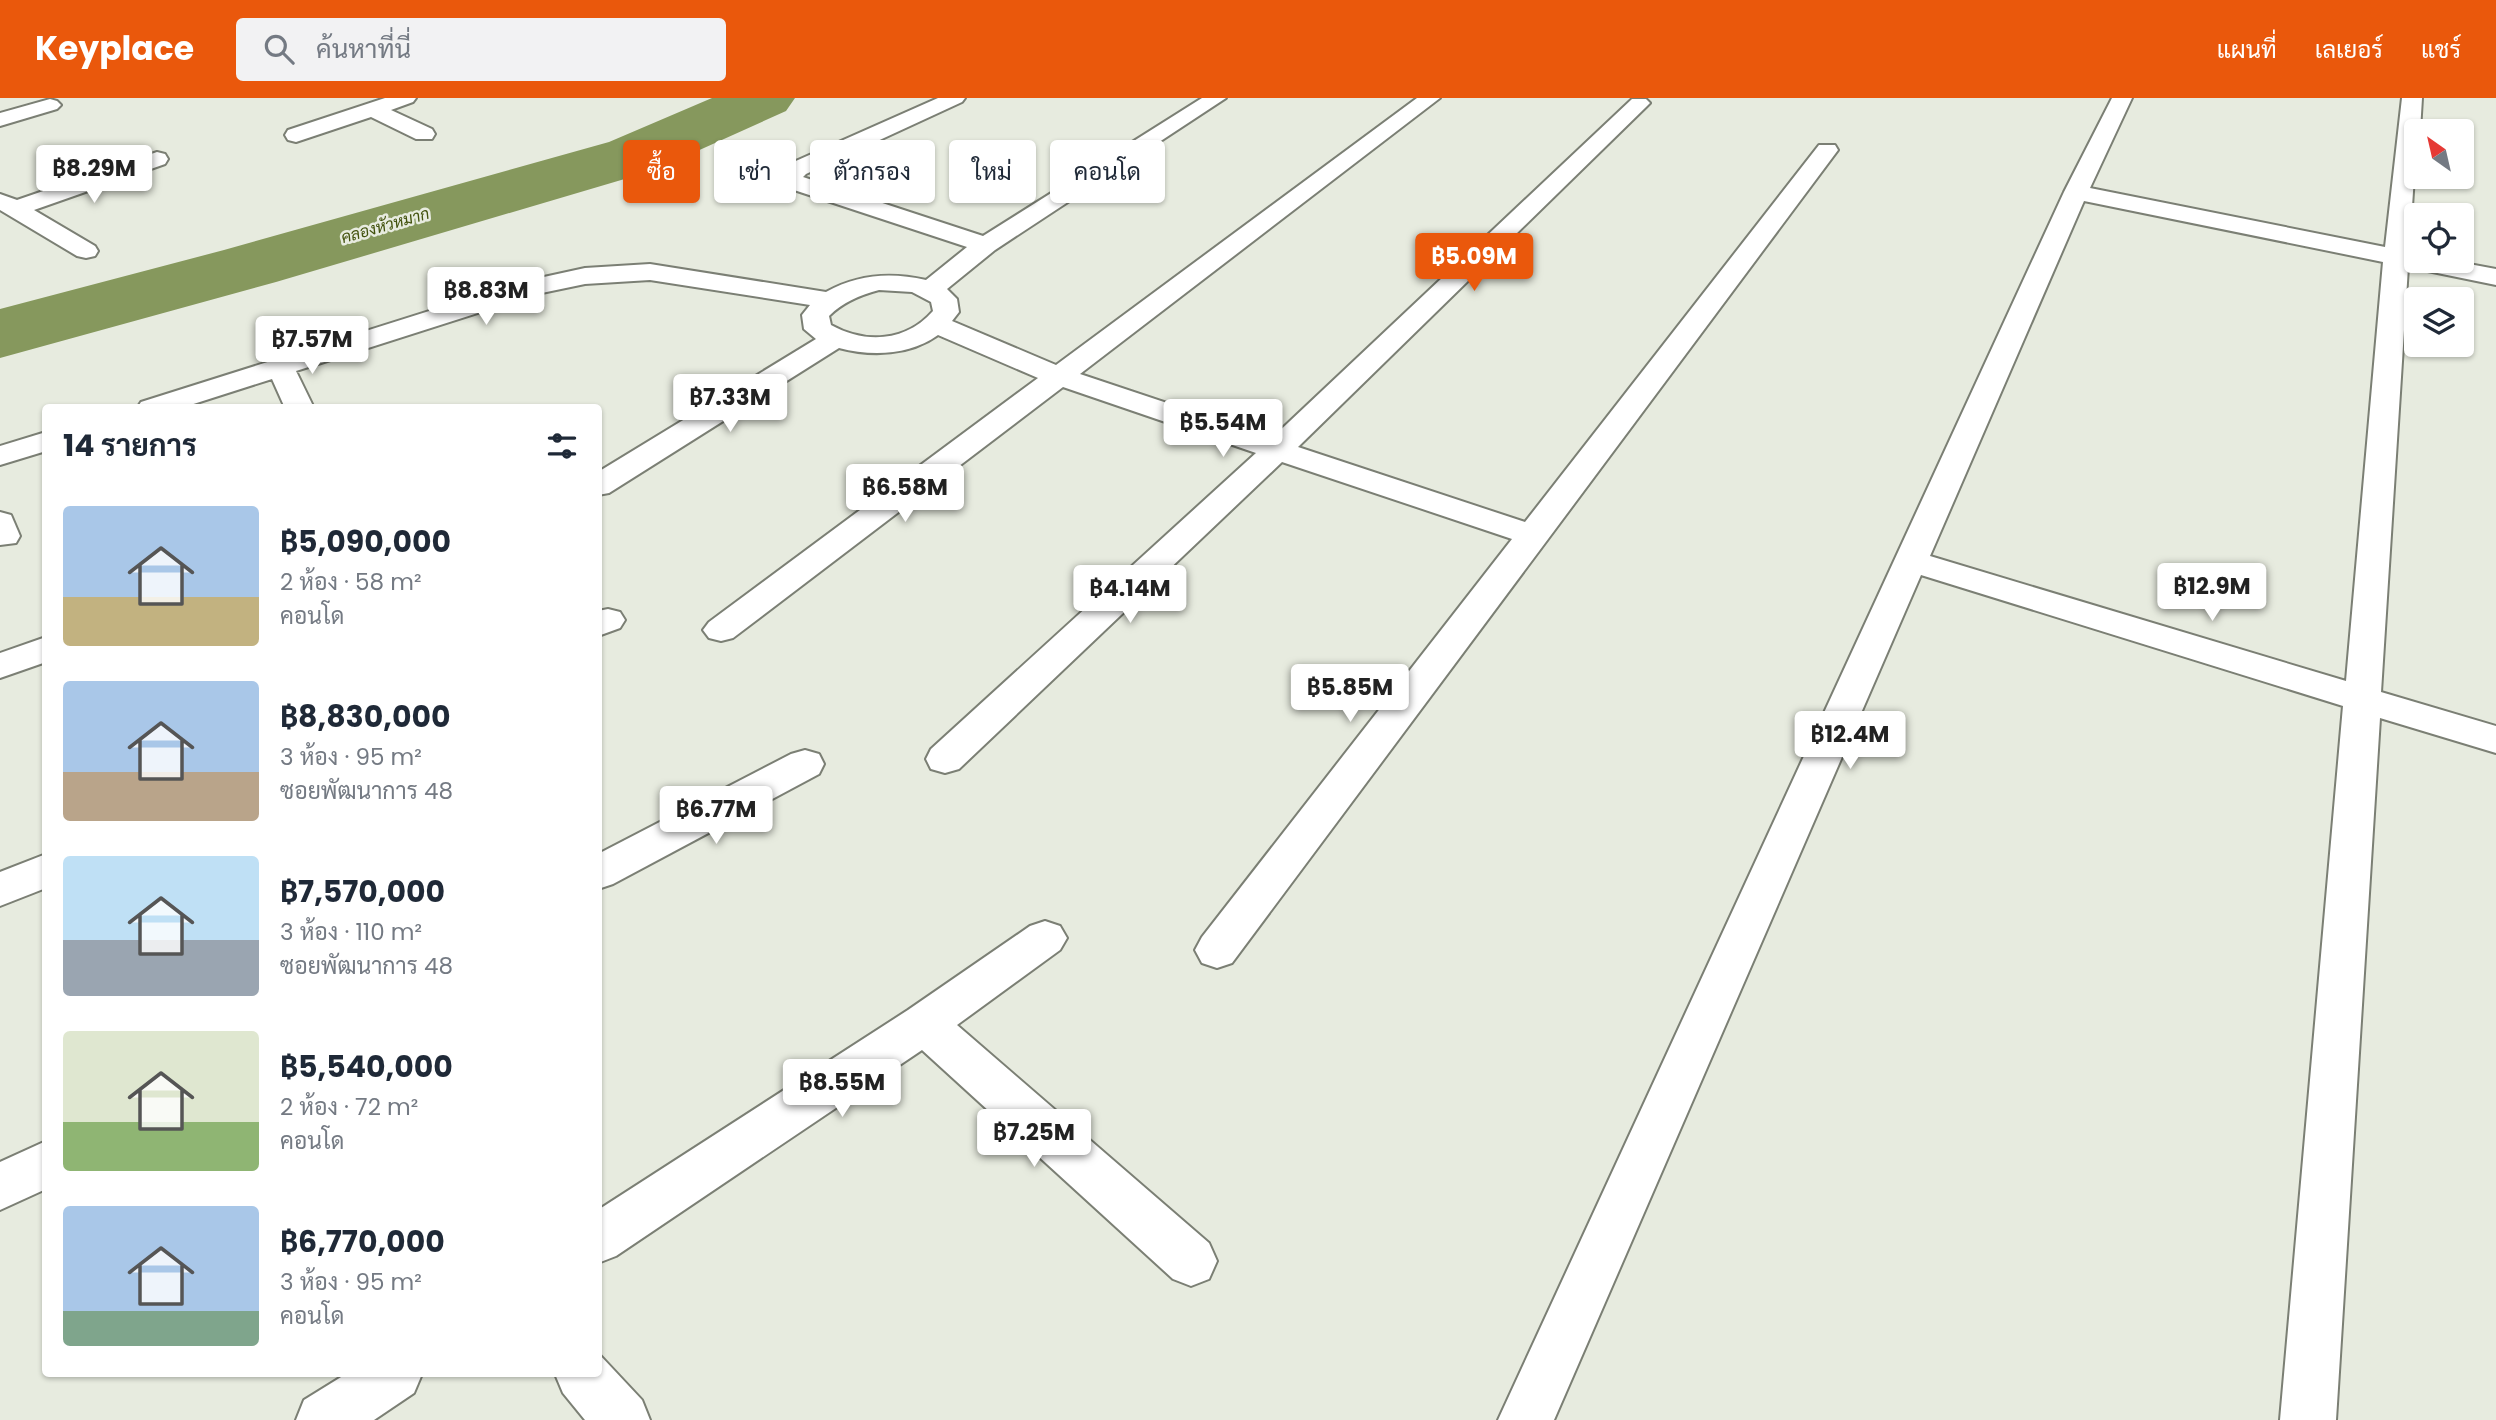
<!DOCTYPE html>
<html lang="th">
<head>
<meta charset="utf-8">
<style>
  body { margin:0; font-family:Poppins,Sarabun,sans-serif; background:#f2f2f3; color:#1f2937; height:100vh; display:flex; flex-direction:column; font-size:26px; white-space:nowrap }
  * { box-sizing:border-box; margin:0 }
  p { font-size:23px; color:#747a83 }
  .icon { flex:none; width:38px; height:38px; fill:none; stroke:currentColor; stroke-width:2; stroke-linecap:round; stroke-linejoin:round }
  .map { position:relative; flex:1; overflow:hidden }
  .details { position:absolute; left:42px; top:306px; width:560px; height:973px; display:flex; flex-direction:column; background:#fff; border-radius:7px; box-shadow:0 2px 5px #0004 }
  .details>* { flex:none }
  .top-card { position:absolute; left:623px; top:42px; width:665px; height:63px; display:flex; gap:14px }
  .needle { width:46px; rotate:326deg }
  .buttons { position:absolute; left:2404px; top:21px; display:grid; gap:14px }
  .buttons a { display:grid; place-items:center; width:70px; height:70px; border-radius:7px; background:#fff; box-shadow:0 2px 5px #0004; font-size:35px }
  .price { position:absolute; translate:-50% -60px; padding:0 16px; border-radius:7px; background:#fff; color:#222; font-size:23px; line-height:46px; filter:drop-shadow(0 2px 4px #0008) }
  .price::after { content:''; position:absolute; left:50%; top:42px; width:21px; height:16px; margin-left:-10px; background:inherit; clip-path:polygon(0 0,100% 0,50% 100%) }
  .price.on { background:#ea580c; color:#fff }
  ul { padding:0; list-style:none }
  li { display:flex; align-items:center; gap:21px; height:175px; padding:0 21px }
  li span { display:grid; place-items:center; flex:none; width:196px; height:140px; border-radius:7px; color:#555 }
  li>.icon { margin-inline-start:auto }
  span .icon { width:84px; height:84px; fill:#fffc; stroke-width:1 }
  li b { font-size:30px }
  h2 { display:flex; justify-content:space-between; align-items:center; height:84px; padding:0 21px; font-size:30px }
  .pill { padding:0 24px; border-radius:7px; background:#fff; box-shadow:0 2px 5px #0004; font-size:24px; line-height:63px }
  .pill.on { background:#ea580c; color:#fff }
  header { display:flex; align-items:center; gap:42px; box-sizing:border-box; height:98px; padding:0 35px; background:#ea580c; color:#fff }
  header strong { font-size:33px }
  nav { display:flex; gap:38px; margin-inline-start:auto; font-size:24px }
  .search { width:490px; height:63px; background:#f2f2f3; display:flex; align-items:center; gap:18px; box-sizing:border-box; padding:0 24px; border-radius:7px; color:#747a83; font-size:26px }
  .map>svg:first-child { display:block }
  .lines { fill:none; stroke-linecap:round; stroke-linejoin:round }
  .river { fill:#86985d; fill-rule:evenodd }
  .street-casing { stroke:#7b7f74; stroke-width:4 }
  .street { fill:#fff; fill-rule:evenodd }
  .labels { text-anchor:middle; stroke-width:5; stroke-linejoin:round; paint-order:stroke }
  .far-water-label { font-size:16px; font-style:italic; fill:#41510c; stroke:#e7ebdf }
</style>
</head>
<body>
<header>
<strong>Keyplace</strong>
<div class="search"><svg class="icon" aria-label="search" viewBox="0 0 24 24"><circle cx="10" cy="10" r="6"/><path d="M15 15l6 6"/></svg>ค้นหาที่นี่</div>
<nav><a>แผนที่</a><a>เลเยอร์</a><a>แชร์</a></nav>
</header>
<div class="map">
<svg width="2496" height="1322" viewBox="0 0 2496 1322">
  <rect width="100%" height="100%" fill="#e7ebdf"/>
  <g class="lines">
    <polygon class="river" points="712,0 795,0 786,13 655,72 276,184 0,260 0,211 224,152 609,44"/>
    <defs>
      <g id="street">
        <polygon points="385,0 416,0 413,4 391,12 432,31 435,36 432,41 416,41 371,19 296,44 288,42 285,37 288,32"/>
        <path d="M 938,0 L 965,0 L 962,4 L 806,76 L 803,79 L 983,138 L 1202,0 L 1226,0 L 995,152 L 947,191 L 957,201 L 959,214 L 952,223 L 1056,267 L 1417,0 L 1440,0 L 1080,276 L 1272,340 L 1632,1 L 1646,1 L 1650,5 L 1646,9 L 1298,349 L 1525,424 L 1819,47 L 1835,47 L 1838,52 L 1232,865 L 1217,870 L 1202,865 L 1195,852 L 1202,839 L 1512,441 L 1282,364 L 959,671 L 945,675 L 931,671 L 926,661 L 931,651 L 1256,355 L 1063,289 L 733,540 L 721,543 L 709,540 L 703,532 L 709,524 L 1038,280 L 938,237 C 910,257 873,259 839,250 L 609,395 L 598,397 L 598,374 L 816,241 L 804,231 L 802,217 L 810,207 L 650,182 L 585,186 L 537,196 L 296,273 L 314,310 L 285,310 L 272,281 L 181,310 L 137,310 L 141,304 L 521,184 L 585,170 L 650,166 L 826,194 C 858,176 891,174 926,182 L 967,149 L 788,90 L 781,79 L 789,66 ZM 879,192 L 912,194 L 931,204 L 933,213 C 906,244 865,246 831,227 L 829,218 C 843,204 860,197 879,192 Z"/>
        <path d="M 2112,0 L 2132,0 L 2090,90 L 2385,149 L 2402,0 L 2422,0 L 2420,33 L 2417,33 L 2409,154 L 2417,155 L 2417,163 L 2453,163 L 2496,171 L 2496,187 L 2408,169 L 2381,594 L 2496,628 L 2496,655 L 2380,620 L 2336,1322 L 2280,1322 L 2343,608 L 1921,477 L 1554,1322 L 1498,1322 L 2064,94 ZM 2084,103 L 2383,164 L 2346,583 L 1930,458 Z"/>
        <polygon points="50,1 57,3 61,7 57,11 0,28 0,15"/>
        <polygon points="157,54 165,56 168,61 165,66 34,112 95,148 98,153 95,158 86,160 77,158 0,112 0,96 17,102"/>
        <polygon points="46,334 46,353 0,367 0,348"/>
        <polygon points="0,414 11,417 20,438 16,445 0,447"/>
        <polygon points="608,511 620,514 625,522 620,530 598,538 598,513"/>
        <polygon points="46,539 46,564 0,580 0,555"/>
        <polygon points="805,652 819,656 824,666 819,676 613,786 598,791 598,756 791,656"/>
        <polygon points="46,756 46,790 0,808 0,774"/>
        <polygon points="1045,823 1060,828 1067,840 1060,852 957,927 1209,1145 1217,1163 1209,1181 1191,1188 1173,1181 922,952 616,1158 598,1165 598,1112 908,912 1030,828"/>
        <polygon points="46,1043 46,1091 0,1112 0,1064"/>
        <polygon points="598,1255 642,1302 650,1322 585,1322 563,1295 555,1276 598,1276"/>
        <polygon points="346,1276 422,1276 414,1295 374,1322 296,1322 304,1302"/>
      </g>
    </defs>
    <use href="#street" class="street-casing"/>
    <use href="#street" class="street"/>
  </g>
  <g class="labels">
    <g class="far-water-label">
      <text transform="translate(385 127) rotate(-16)" y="6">คลองหัวหมาก</text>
    </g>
  </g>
</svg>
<div class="buttons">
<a><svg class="needle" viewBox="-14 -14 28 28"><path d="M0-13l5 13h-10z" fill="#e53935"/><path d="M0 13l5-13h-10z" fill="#747a83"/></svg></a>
<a><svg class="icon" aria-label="locate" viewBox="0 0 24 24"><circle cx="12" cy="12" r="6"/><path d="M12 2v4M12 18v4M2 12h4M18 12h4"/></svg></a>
<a><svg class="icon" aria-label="layers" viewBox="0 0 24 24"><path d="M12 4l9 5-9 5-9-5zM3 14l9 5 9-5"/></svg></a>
</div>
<b class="price" style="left:94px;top:107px">฿8.29M</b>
<b class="price on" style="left:1474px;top:195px">฿5.09M</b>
<b class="price" style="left:486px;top:229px">฿8.83M</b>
<b class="price" style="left:312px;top:278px">฿7.57M</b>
<b class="price" style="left:730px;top:336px">฿7.33M</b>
<b class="price" style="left:1223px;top:361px">฿5.54M</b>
<b class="price" style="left:905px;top:426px">฿6.58M</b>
<b class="price" style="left:2212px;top:525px">฿12.9M</b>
<b class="price" style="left:1130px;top:527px">฿4.14M</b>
<b class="price" style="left:1350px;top:626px">฿5.85M</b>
<b class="price" style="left:1850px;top:673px">฿12.4M</b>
<b class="price" style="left:716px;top:748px">฿6.77M</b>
<b class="price" style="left:842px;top:1021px">฿8.55M</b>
<b class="price" style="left:1034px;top:1071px">฿7.25M</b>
<div class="top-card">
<a class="pill on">ซื้อ</a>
<a class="pill">เช่า</a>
<a class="pill">ตัวกรอง</a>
<a class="pill">ใหม่</a>
<a class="pill">คอนโด</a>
</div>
<section class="details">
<h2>14 รายการ<svg class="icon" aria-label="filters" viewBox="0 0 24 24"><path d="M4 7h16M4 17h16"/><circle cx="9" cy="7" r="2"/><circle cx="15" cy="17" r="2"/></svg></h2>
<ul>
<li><span style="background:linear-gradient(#a9c7e8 65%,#c2b280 0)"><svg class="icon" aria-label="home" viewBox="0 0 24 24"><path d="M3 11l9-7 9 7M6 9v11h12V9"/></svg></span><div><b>฿5,090,000</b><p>2 ห้อง · 58 m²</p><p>คอนโด</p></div></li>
<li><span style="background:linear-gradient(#a9c7e8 65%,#b9a48a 0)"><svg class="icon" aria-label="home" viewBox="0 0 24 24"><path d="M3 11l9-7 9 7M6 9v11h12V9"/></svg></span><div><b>฿8,830,000</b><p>3 ห้อง · 95 m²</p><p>ซอยพัฒนาการ 48</p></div></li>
<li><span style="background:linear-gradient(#bfe0f5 60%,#9aa5b1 0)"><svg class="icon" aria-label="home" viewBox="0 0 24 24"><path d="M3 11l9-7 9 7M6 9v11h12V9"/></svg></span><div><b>฿7,570,000</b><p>3 ห้อง · 110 m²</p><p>ซอยพัฒนาการ 48</p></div></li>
<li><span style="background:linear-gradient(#dfe7d0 65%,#8fb573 0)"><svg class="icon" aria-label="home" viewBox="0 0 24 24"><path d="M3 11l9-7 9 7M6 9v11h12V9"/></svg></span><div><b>฿5,540,000</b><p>2 ห้อง · 72 m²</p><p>คอนโด</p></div></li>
<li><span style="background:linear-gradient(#a9c7e8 75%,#7fa58c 0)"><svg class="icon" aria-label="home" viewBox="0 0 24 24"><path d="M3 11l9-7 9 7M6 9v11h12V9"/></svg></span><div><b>฿6,770,000</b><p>3 ห้อง · 95 m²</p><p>คอนโด</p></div></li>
</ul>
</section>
</div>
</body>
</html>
